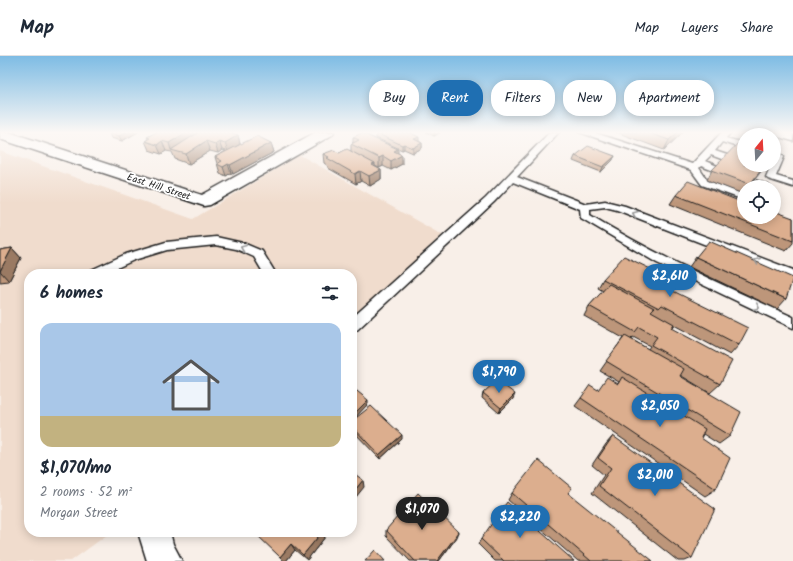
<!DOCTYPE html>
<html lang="en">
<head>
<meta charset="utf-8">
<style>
  body { margin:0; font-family:Kalam,sans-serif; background:#f2f2f3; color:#1f2937; height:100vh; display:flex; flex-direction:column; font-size:15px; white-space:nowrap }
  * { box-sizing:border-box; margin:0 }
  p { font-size:13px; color:#747a83 }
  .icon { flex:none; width:22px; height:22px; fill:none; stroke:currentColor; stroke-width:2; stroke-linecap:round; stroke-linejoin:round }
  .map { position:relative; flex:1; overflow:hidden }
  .details { position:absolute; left:24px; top:213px; width:333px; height:268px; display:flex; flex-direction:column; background:#fff; border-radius:16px; box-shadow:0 2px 10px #0003 }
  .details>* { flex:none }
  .guide { position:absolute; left:369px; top:24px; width:364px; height:36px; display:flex; gap:8px }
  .needle { width:26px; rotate:18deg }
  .buttons { position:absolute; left:737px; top:72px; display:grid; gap:8px }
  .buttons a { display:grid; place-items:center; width:44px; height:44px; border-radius:50%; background:#fff; box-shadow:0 2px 10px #0003; font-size:20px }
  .price { position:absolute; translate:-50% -34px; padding:0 9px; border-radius:14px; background:#1f6fb2; color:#fff; font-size:13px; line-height:26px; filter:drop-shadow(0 1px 2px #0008) }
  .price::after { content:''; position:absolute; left:50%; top:24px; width:12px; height:9px; margin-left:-6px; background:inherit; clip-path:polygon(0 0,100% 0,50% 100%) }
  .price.current { background:#222; color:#fff }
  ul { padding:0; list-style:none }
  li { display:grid; align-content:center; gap:8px; height:212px; padding:0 16px }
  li+li { border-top:1px solid #e0e1e3 }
  li span { display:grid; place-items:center; height:124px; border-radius:12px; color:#555 }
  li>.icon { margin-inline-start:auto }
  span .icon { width:72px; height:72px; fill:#fffc; stroke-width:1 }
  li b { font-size:17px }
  h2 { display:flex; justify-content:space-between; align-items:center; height:48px; padding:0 16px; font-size:17px }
  .pill { padding:0 14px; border-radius:16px; background:#fff; box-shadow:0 2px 10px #0003; font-size:14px; line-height:36px }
  .pill.current { background:#1f6fb2; color:#fff }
  header { display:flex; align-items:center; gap:24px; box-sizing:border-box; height:56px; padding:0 20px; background:#fff; border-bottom:1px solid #e0e1e3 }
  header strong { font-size:19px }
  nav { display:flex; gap:22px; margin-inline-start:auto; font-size:14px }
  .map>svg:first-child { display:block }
  .built { fill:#f0dccd }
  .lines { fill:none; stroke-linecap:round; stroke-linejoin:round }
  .lane-casing { stroke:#1c1c1c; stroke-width:3 }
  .street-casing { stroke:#1c1c1c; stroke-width:3 }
  .secondary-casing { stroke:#1c1c1c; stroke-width:3 }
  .lane { fill:#fff; fill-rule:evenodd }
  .street { fill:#fff; fill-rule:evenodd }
  .secondary { fill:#fff; fill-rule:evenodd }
  .wall { fill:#bd967a; stroke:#1c1c1c; fill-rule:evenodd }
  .shaded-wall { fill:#9a7a63; stroke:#1c1c1c }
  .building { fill:#dcae8e; stroke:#1c1c1c }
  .oneway { stroke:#999 }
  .labels { text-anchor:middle; stroke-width:3.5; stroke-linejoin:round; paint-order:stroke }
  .far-street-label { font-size:10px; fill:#1c1c1c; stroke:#fff }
</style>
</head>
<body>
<header>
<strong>Map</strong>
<nav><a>Map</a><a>Layers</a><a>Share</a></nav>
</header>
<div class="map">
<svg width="793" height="505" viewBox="0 0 793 505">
  <rect width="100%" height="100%" fill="#f8efe8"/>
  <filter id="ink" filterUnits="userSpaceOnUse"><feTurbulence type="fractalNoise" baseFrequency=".025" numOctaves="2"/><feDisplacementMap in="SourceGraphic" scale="8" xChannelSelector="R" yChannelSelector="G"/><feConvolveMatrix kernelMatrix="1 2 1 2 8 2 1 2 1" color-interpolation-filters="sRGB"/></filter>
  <g filter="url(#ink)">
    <polygon class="built" points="0,95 193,163 300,99 442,179 352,265 352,218 29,218 29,476 111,476 71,505 0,505"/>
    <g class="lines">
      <defs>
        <g id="lane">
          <path d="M 550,76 L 559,76 L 517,121 L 586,148 L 605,145 L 625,150 L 793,214 L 793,223 L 617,154 L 605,151 L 590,153 L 590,159 C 655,199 724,230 793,261 L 793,272 L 657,207 L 581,162 L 580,153 L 513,126 L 494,146 L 357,274 L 352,275 L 352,262 L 486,142 Z"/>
          <polygon points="579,76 592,76 692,108 722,76 731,76 726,82 744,87 744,93 722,86 715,95 730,100 732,102 730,104 727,105 711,99 705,105 720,111 722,113 720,115 714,115 701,110 699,112 708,125 744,138 744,144 702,129 691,114"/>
          <polygon points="774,97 782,99 784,101 776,120 793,125 793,131 768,123 766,121 771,109 774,109"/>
          <path d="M 752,123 L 768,129 L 770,131 C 762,131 753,132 747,126 L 749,124 Z"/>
          <polygon points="216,181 243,187 262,195 276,218 264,218 254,201 236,193 216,189 167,194 134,204 104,218 87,218 89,215 126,198 166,186"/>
        </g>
        <g id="street">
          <polygon points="0,76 9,76 202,139 316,76 334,76 332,79 210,149 204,150 0,83"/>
          <polygon points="138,476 170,476 173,488 182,505 147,505"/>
        </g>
        <polygon id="secondary" points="770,76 793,76 793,85 772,79"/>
      </defs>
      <use href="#lane" class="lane-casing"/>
      <use href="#street" class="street-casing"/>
      <use href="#secondary" class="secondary-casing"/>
      <use href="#lane" class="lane"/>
      <use href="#street" class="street"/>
      <use href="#secondary" class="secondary"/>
    </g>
    <g class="wall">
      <polygon points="110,76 138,76 122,85 111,82 109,77"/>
      <polygon points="426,76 441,76 434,80"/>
      <polygon points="616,76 683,76 664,94"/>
      <polygon points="376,77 419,85 422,87 422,92 413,97 404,93 402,94 376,82"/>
      <polygon points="238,79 240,88 237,90 271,87 274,96 233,118 231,117 226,120 220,117 215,101 226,95 222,94 218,97 210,95 189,108 175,103 172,96 166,95 161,98 149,94 145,85 148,83 147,81"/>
      <polygon points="353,81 398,97 402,108 391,114 383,110 379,112 375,110 375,111 381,114 381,123 370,130 361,125 356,128 328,112 328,110 324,107 323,98 339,97 351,95 351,88 353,86"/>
      <polygon points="575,100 615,100 612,105 601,116 573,105"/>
      <polygon points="744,109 766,109 749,131 744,131 744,137 743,138 707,124 712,114"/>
      <polygon points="676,139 744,161 793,162 793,187 786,195 670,148"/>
      <polygon points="12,192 21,202 9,225 0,226 0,194"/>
      <polygon points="696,201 786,243 777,253 689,211"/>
      <path d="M 603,223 L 669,233 L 739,289 L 730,299 L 674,269 L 671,272 L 720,328 L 710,337 L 680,319 L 680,320 L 730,380 L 719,388 L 703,378 L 701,382 L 716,433 L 705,440 L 575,350 L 581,342 L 598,334 L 618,328 L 619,326 L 600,315 L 623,282 L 584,260 L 589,250 L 603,235 L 598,232 ZM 633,281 L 650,290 L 648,293 L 631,283 Z"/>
      <polygon points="483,337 513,343 499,357 482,342"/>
      <polygon points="352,365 402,383 380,403 352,374"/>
      <polygon points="613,380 692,502 685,505 678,505 592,437 604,419 592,409 606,388"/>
      <polygon points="512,437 653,505 578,505 508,444"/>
      <polygon points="386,474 457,481 439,505 410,505 386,480"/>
      <polygon points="260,476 329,476 307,504 295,494 286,505 284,505 263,484"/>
      <polygon points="481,483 574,505 495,505 478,488"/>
    </g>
    <g class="shaded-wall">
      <polygon points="126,76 138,76 122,85 119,80"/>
      <polygon points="187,76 205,76 171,94 169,87"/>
      <polygon points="434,76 441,76 434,80"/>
      <polygon points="678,76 683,76 664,94 669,84"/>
      <polygon points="238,79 240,88 228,96 225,87"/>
      <polygon points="419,81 419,86 414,83"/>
      <polygon points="162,85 166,95 161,98 157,89"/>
      <polygon points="206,85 210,95 189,108 186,98"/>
      <polygon points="219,85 222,94 218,97 215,88"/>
      <polygon points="271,87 274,96 233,118 230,109"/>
      <polygon points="422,87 422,92 413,97 413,92"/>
      <polygon points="404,88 404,93 402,94 402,89"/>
      <polygon points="398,93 398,101 402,99 402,108 391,114 391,105 394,95"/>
      <polygon points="383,100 383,110 379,112 379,102"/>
      <polygon points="615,100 612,105 601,116 603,111"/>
      <polygon points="228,108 231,117 226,120 223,111"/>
      <polygon points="375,108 375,117 381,114 381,123 370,130 369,120 372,109"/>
      <polygon points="765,109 766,109 748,131"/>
      <polygon points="360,115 361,125 356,128 355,118"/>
      <polygon points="12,192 21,202 9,225 0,215"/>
      <polygon points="515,338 513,343 499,357 501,352"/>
      <polygon points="368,344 368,348 352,365 352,360"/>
      <polygon points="402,379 402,383 380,403 379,399"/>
      <polygon points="363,424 364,431 352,446 352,438"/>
      <polygon points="322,476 329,476 307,504 303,499"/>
      <polygon points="459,476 457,481 439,505 437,505"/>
      <polygon points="291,488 295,494 286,505 284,505 280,501"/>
    </g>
    <g class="building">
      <polygon points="110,76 126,76 119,80 109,77"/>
      <polygon points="156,76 187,76 169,87 162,85 157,89 145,85 150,82 147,81"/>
      <polygon points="199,76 229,76 238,79 225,87 219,85 215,88 206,85 186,98 171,94"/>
      <polygon points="376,76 409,76 419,81 414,83 422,87 413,92 404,88 402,89 376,77"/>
      <polygon points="646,76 678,76 669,84"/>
      <polygon points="362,77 398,93 394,95 402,99 391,105 383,100 379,102 351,88 359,84 353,81"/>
      <polygon points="257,80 271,87 230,109 228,108 223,111 217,108 222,105 215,101"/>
      <polygon points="741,84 744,84 744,109 765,109 750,128 712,114"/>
      <polygon points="588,90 615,100 603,111 575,100"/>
      <polygon points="347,93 375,108 372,109 381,114 369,120 360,115 355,118 327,102 329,101 323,98 334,94 339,97"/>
      <polygon points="774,94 777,95 774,98"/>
      <polygon points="688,125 744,147 744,161 774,161 774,155 793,162 793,185 676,139"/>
      <polygon points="709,185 793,222 786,243 696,201"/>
      <polygon points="12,192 0,215 0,194"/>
      <polygon points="624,200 675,225 669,233 748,272 739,289 662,249 659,252 603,223"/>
      <polygon points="609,228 654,252 651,255 674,268 671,272 732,305 720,328 651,289 657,281 639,271 635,276 589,250"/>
      <polygon points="625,280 684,313 680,320 741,356 730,380 606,305"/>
      <polygon points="607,321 618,328 622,321 705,373 701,382 730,402 716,433 581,342 590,329 598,334"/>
      <polygon points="497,324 515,338 501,352 483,337"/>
      <polygon points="352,331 368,344 352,360"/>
      <polygon points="371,350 402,379 379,399 352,370 352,365"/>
      <polygon points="613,380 715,453 692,502 599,430 611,412 598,402"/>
      <polygon points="538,404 572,432 568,437 653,505 591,505 512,437"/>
      <polygon points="352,416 363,424 352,438"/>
      <polygon points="418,437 459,476 437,505 415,505 386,474"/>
      <polygon points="507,446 574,505 504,505 481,483"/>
      <polygon points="260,476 322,476 303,499 291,488 280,501 257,479"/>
      <polygon points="375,494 385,505 365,505"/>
    </g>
    <defs><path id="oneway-chevron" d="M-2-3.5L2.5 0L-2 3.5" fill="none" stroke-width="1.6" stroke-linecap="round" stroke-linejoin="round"/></defs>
    <g class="oneway">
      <use href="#oneway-chevron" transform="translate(635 158) rotate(-159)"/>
      <use href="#oneway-chevron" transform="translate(243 192) rotate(-159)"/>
      <use href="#oneway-chevron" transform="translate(757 205) rotate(-159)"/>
      <use href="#oneway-chevron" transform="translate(757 251) rotate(25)"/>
    </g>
  </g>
  <linearGradient id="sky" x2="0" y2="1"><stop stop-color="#7ebce4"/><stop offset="0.52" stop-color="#fcf8f5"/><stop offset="1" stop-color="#fcf8f5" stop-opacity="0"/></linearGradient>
  <rect width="793" height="147" fill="url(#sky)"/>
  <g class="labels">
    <g class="far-street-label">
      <text transform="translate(159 130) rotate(18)" y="4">East Hill Street</text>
    </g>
  </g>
</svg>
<div class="buttons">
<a><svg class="needle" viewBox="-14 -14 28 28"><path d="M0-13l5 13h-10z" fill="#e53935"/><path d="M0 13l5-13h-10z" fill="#747a83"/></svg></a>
<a><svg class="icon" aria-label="locate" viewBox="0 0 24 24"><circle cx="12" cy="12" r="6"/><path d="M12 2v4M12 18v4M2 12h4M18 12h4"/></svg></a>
</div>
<b class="price" style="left:670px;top:242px">$2,610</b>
<b class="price" style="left:499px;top:338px">$1,790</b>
<b class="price" style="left:660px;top:372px">$2,050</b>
<b class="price" style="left:655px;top:441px">$2,010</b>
<b class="price current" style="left:422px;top:475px">$1,070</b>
<b class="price" style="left:520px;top:483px">$2,220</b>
<div class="guide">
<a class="pill">Buy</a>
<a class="pill current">Rent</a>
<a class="pill">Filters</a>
<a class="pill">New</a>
<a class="pill">Apartment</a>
</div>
<section class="details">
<h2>6 homes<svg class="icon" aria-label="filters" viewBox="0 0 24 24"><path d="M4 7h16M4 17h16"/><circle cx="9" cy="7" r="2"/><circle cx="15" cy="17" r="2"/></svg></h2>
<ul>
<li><span style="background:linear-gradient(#a9c7e8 75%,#c2b280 0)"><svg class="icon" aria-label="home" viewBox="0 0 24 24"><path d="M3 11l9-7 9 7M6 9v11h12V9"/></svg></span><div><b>$1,070/mo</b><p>2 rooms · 52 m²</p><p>Morgan Street</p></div></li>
</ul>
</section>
</div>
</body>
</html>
